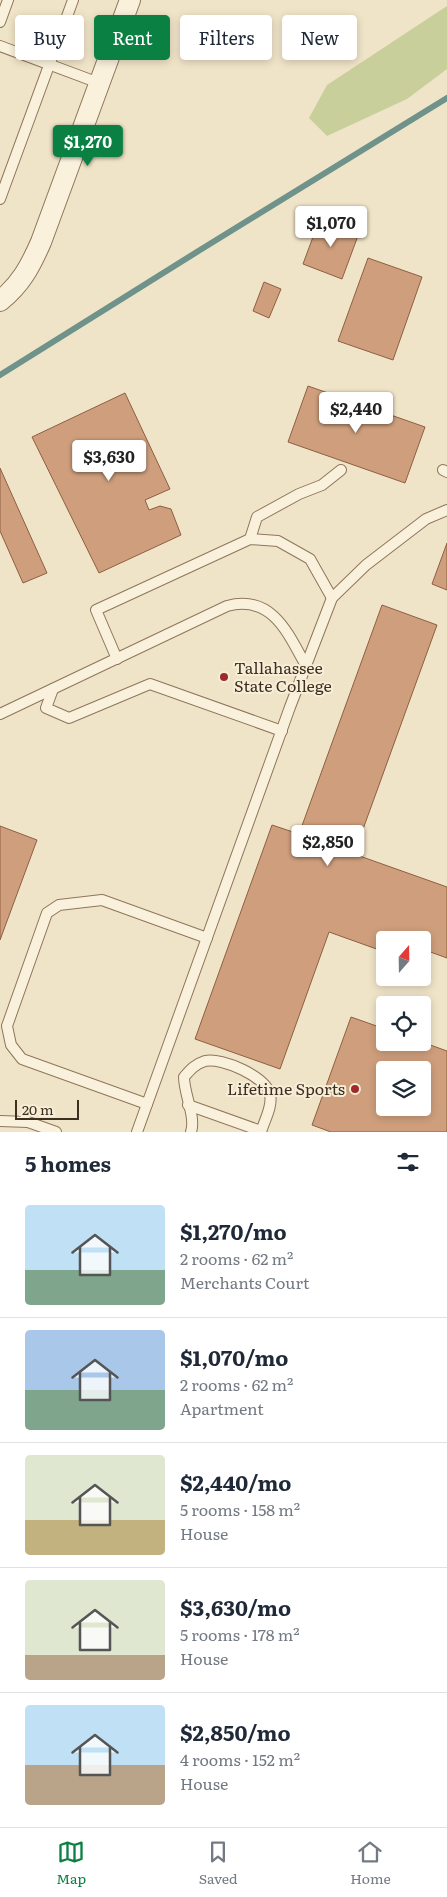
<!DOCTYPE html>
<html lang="en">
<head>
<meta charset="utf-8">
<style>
  body { margin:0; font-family:Literata,serif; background:#f6f6f7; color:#1f2937; height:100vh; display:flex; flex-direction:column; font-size:19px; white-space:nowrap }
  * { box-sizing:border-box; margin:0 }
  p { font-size:16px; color:#747a83 }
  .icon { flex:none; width:28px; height:28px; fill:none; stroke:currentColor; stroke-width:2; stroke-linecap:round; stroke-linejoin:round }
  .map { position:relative; height:1132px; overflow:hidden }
  .details { display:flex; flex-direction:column; background:#fff; flex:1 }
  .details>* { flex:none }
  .banner { position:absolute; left:15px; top:15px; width:418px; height:45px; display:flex; gap:10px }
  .needle { width:32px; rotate:20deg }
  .buttons { position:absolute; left:376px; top:931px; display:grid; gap:10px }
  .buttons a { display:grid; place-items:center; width:55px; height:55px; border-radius:5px; background:#fff; box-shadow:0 2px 8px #0003; font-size:25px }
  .scale { position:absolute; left:15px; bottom:12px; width:64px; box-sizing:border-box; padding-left:5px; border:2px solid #3d2e20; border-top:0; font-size:14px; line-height:18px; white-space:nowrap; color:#3d2e20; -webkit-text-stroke:4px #f7eed8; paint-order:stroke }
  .price { position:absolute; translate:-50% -42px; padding:0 11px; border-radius:5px; background:#fff; color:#222; font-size:16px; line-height:32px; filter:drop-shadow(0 1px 2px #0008) }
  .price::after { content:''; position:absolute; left:50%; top:30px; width:15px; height:11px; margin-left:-8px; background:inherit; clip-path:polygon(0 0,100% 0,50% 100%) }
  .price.on { background:#0b8043; color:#fff }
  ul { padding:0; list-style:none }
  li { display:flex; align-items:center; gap:15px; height:125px; padding:0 25px }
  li+li { border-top:1px solid #e0e1e3 }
  li span { display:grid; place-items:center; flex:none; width:140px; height:100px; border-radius:5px; color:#555 }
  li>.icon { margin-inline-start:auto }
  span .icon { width:60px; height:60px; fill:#fffc; stroke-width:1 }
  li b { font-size:21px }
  h2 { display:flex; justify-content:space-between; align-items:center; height:60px; padding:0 25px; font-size:21px }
  .tag { padding:0 18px; border-radius:5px; background:#fff; box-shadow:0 2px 8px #0003; font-size:18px; line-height:45px }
  .tag.on { background:#0b8043; color:#fff }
  .tabs { display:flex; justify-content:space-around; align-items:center; height:70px; border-top:1px solid #e0e1e3; background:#fff; font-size:14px; color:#747a83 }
  .tabs a { display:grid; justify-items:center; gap:2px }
  .tabs .on { color:#0b8043 }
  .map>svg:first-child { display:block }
  .green { fill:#c9cf9b }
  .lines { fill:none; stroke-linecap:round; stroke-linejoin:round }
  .stream { stroke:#6f938a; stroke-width:6 }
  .building { fill:#cf9f7d; stroke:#8d5f41; fill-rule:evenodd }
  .lane-casing { stroke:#8d765c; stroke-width:12 }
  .street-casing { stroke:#8d765c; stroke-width:22 }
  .lane { stroke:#faf1dc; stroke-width:10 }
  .street { stroke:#faf1dc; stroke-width:20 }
  .poi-dot { fill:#9e2a2b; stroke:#f7eed8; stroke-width:2 }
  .labels { text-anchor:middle; stroke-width:4; stroke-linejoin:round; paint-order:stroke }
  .poi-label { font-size:16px; fill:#3d2e20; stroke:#f7eed8; text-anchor:start }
</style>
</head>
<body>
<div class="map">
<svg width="447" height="1132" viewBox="0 0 447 1132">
  <rect width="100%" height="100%" fill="#f0e4c8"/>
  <polygon class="green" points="447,6 447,69 407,99 327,136 309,118 327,85"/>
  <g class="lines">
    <polyline class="stream" points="0,375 200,250 447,98"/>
  </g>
  <g class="building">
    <polygon points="320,218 359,233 342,279 303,264"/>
    <polygon points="368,258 422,277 393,360 338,341"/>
    <polygon points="264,282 281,289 269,318 253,311"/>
    <polygon points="308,386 425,427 405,483 288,442"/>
    <polygon points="125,393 170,489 145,500 149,510 160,506 171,509 181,535 99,573 32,437"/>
    <polygon points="0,468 47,573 23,583 0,531"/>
    <polygon points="447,543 447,590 432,584"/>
    <polygon points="382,605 437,625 354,854 447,887 447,958 425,950 422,956 422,940 385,940 385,952 329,932 280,1069 195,1039 272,825 299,834"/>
    <polygon points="0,826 37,840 0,940"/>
    <path d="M 351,1017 L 385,1029 L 385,1042 L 422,1042 L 447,1051 L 447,1132 L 331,1132 L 312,1125 ZM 385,1070 L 422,1070 L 422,1108 L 385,1108 Z"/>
  </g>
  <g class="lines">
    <defs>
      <g id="lane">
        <polyline points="0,22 8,0"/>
        <polyline points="0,46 99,83"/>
        <polyline points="0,199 73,0"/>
        <polyline points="443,470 447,472"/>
        <polyline points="250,539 257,517 299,494 322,485 341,470"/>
        <polyline points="117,659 96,610 250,539 278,541 310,559 332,598"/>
        <polyline points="53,689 46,708 69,718 150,684 282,731"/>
        <path d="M 0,714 L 227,606 C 272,594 288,633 306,666"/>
        <polyline points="147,1104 22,1059 11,1045 7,1026 47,913 59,905 102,900 207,938"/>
        <polyline points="188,1105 261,1131"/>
        <polyline points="0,1121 28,1122 56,1132"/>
        <polyline points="137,1132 290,707 332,598 366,565 426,519 447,510"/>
        <path d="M 191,1132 C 196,1117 184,1094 184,1077 C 190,1070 195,1064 205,1061 C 222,1057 267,1077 270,1095 C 273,1106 264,1121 261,1132"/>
      </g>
      <path id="street" d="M 0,301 C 21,284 30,267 41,242 L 130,0"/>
    </defs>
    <use href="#lane" class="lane-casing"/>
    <use href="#street" class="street-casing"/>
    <use href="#lane" class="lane"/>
    <use href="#street" class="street"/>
  </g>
  <g class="poi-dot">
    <circle cx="224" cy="677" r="5"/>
    <circle cx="355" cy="1089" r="5"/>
  </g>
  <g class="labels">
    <g class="poi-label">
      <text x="234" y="674">Tallahassee<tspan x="234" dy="18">State College</tspan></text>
      <text x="345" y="1095" text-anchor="end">Lifetime Sports</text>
    </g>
  </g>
</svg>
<div class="buttons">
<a><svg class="needle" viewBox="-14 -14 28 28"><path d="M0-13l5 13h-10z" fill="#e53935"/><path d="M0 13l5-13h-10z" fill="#747a83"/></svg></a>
<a><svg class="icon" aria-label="locate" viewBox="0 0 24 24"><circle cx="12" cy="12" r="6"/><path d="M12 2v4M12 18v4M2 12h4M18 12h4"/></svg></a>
<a><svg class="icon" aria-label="layers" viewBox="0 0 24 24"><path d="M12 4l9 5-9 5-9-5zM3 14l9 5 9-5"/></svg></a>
</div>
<div class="scale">20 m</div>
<b class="price on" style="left:88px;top:167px">$1,270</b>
<b class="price" style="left:331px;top:248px">$1,070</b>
<b class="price" style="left:356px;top:434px">$2,440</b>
<b class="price" style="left:109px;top:482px">$3,630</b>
<b class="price" style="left:328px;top:867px">$2,850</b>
<div class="banner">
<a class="tag">Buy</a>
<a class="tag on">Rent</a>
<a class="tag">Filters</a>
<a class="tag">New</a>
</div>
</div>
<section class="details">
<h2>5 homes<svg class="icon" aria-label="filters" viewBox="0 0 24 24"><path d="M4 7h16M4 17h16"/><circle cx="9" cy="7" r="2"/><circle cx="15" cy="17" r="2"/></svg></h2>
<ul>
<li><span style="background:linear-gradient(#bfe0f5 65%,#7fa58c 0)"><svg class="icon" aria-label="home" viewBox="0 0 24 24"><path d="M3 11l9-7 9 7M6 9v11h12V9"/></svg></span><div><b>$1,270/mo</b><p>2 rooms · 62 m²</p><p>Merchants Court</p></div></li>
<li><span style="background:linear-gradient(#a9c7e8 60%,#7fa58c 0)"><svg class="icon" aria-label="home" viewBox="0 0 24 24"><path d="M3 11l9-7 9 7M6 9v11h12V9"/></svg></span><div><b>$1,070/mo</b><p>2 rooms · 62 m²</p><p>Apartment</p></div></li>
<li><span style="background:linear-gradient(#dfe7d0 65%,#c2b280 0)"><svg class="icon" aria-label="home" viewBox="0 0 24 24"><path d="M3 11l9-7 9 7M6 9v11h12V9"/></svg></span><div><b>$2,440/mo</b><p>5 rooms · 158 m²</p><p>House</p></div></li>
<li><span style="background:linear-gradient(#dfe7d0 75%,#b9a48a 0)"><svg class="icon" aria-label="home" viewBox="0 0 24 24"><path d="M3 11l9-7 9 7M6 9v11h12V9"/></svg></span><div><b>$3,630/mo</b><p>5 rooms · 178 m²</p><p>House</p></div></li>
<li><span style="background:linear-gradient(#bfe0f5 60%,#b9a48a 0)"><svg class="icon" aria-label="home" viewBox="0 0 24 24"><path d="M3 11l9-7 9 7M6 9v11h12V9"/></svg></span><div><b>$2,850/mo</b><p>4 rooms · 152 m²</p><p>House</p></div></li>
</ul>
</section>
<nav class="tabs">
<a class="on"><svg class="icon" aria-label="map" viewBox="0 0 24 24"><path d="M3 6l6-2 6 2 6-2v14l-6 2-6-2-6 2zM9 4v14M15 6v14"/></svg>Map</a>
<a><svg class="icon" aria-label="saved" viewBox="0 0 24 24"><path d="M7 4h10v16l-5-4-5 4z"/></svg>Saved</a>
<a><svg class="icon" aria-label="home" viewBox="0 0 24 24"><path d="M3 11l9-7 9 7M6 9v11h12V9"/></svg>Home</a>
</nav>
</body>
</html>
